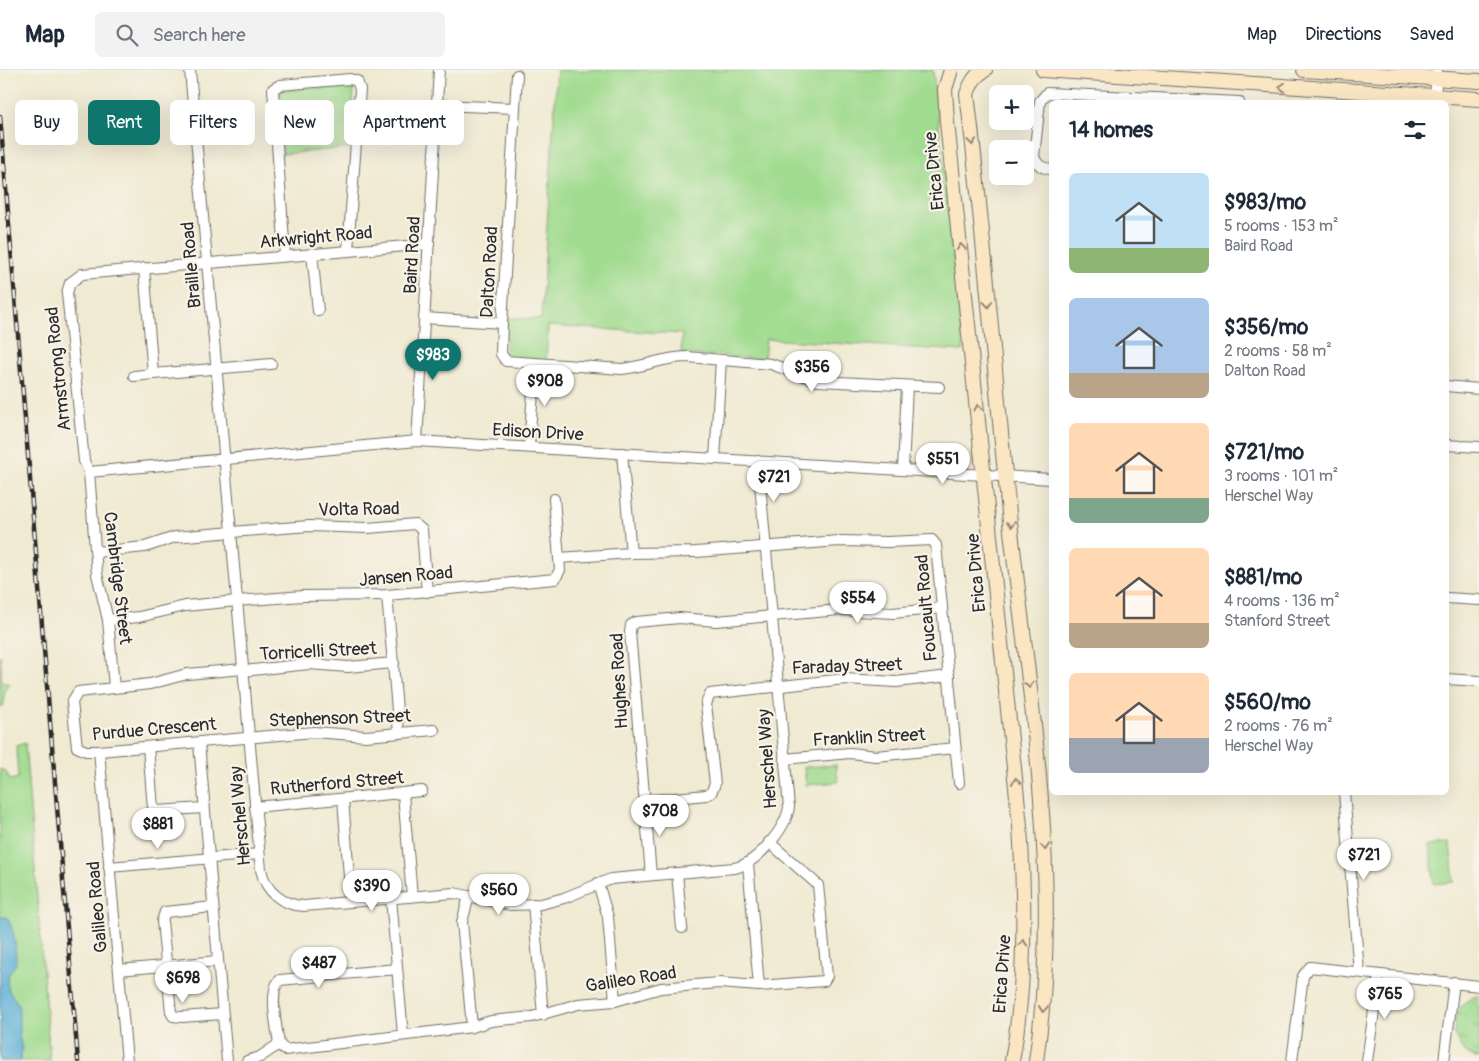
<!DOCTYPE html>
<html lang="en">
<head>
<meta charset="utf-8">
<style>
  body { margin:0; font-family:Pangolin,sans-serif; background:#f2f2f3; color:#1f2937; height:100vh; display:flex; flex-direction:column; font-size:19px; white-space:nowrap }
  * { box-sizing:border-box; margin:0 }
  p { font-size:16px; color:#747a83 }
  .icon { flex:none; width:28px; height:28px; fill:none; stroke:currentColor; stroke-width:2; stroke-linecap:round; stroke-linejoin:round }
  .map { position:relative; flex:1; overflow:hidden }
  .sheet { position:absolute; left:1049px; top:30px; width:400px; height:695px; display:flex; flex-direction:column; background:#fff; border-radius:8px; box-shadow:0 5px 20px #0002 }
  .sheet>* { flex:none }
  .banner { position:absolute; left:15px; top:30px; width:475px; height:45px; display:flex; gap:10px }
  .tools { position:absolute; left:989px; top:15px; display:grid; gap:10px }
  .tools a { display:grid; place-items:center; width:45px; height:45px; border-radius:8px; background:#fff; box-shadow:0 5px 20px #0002; font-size:25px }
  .price { position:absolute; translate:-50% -42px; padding:0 11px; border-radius:18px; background:#fff; color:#222; font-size:16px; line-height:32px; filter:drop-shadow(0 1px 2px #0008) }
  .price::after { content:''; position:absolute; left:50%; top:30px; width:15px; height:11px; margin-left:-8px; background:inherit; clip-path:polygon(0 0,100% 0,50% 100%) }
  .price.current { background:#0f766e; color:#fff }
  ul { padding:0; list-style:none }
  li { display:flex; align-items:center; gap:15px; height:125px; padding:0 20px }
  li span { display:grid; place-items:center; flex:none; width:140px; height:100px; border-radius:8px; color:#555 }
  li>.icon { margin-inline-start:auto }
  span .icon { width:60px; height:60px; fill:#fffc; stroke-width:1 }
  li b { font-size:21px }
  h2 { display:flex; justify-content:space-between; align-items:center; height:60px; padding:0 20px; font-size:21px }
  .tag { padding:0 18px; border-radius:8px; background:#fff; box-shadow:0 5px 20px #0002; font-size:18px; line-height:45px }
  .tag.current { background:#0f766e; color:#fff }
  header { display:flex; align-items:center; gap:30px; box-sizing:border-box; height:70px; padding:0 25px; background:#fff; border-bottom:1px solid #e0e1e3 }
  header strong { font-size:24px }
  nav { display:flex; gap:28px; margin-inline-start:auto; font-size:18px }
  .search { width:350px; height:45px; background:#f2f2f3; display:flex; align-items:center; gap:12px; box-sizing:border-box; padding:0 18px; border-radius:8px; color:#747a83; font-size:19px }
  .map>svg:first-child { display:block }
  .green { fill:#a0db8f; stroke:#66835d }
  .park { fill:url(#park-tufts); stroke:#66835d }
  .water { fill:#5bafd7; stroke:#436d81 }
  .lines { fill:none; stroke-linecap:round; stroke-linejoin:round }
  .minor-casing { stroke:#706e65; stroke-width:12 }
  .secondary-casing { stroke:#706e65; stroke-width:16 }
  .minor { stroke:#fff; stroke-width:10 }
  .secondary { stroke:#fbe6c4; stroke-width:14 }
  .rail-casing { stroke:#2b2b2b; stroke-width:4.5 }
  .rail { stroke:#f7f3e8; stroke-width:2.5; stroke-dasharray:8; stroke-linecap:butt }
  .oneway { stroke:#938878 }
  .labels { text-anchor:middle; stroke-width:4.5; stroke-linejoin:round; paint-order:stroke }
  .street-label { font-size:18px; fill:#2b2b2b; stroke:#f7f3e8 }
</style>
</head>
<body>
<header>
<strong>Map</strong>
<div class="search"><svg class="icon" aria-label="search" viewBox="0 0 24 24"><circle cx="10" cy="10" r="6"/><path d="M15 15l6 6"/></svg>Search here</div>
<nav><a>Map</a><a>Directions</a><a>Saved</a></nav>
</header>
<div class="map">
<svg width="1479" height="991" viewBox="0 0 1479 991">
  <defs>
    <pattern id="park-tufts" width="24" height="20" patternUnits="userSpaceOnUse" patternTransform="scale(1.25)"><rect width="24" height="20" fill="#a0db8f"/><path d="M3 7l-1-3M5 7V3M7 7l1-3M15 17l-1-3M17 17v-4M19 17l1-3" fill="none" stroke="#8abc7c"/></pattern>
  </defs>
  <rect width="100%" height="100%" fill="#f7f3e8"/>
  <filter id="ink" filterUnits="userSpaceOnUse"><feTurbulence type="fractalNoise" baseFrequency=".02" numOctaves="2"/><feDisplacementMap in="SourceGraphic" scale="10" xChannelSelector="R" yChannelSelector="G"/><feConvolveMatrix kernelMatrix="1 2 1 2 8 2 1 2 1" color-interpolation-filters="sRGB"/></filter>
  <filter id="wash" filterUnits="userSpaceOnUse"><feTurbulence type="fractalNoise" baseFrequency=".0096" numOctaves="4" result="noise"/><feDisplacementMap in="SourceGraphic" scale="20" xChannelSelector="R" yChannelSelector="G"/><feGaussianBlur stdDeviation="1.12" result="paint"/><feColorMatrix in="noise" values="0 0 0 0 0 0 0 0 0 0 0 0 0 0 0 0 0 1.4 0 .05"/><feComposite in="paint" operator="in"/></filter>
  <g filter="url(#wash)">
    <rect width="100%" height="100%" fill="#f0ead2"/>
    <g class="green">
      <polygon points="557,0 933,0 963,281 766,269 764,289 731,287 717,284 712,286 681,284 682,264 548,256 546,292 510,289 505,283 507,248 541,249"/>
      <polygon points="0,585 2,612 10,614 4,624 4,635 0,637"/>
      <polygon points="25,673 50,991 0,991 0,699 6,702 10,710 18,708 16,676"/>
      <polygon points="836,695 838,712 806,715 804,697"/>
      <polygon points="1450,773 1454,812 1434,814 1430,775"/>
    </g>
    <g class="park">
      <polygon points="349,15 354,17 350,78 283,84 278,25 281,20"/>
      <path d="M 1479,925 L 1479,989 C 1446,979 1446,935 1479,925 Z"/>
    </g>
    <path class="water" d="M 0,847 L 7,847 C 15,860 16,878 16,894 C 2,910 6,919 19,934 L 19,964 L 22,979 L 20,991 L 0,991 Z"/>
  </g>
  <g filter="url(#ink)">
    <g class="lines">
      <defs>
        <g id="minor">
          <path d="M 190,0 L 261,800 C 266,822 282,835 304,836 L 454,823 L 510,835 L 541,834 L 564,828 L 611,809 L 734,798 C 756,794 786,759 789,737 L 758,391"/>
          <path d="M 517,5 L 502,253 L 501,284 L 506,291 L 622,299 C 644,297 665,287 687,287 L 771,294 L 818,311 L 939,317"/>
          <polyline points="1435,26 1437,0"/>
          <polyline points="437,35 515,38"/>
          <path d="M 1051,99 C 1042,98 1038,96 1034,87 L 1040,31 L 1047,23 L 1239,32"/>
          <polyline points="312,183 318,241"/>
          <polyline points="285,185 273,19 280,15 350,9 357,11 360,19 348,180"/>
          <polyline points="144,198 153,304 271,294"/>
          <polyline points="424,248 502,253"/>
          <polyline points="134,306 153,304"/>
          <polyline points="1446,316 1479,319"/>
          <polyline points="417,371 439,0"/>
          <polyline points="1446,375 1479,377"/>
          <polyline points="529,377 535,294"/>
          <polyline points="622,383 631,483"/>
          <polyline points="715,389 721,290"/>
          <polyline points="903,400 907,316"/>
          <polyline points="89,402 417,371 1051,409"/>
          <polyline points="96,482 145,477 175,467 244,461 309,456 368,458 415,454 422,460 427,522"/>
          <polyline points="559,488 631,483 696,482 839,471 888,472 932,470 936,475 959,713"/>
          <polyline points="387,525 399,663"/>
          <polyline points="1446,528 1479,530"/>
          <polyline points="108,550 139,547 185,536 237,531 303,526 387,525 555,509 560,500 554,429"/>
          <polyline points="243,599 187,604 150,614 78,622 72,632 77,677 86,681 99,681 314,662 366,666 434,660"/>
          <polyline points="243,601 309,594 348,597 394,593"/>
          <polyline points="1446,609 1479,611"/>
          <polyline points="114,617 108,550 97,504 89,402 84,391 67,223 70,213 82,204 429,174"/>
          <polyline points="199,673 227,991"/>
          <polyline points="148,677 153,738 156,741 204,738"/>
          <polyline points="99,681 127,991"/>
          <polyline points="784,689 850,683 876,686 955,678"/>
          <polyline points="1344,722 1359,902"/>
          <polyline points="403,724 412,826"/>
          <polyline points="343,729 351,832"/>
          <polyline points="644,731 706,725 711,723 715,714 706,634 710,624 845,609 896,612 949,606"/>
          <polyline points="255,737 422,721"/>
          <polyline points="748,794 759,916"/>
          <polyline points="109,797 259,784"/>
          <polyline points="677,803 682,858"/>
          <polyline points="651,805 630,562 631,555 636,552 680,548 716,551 839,540 893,543 942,538"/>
          <polyline points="598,813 608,847 615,931"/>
          <polyline points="469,826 462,852 472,957"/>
          <polyline points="391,828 403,965"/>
          <polyline points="533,834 543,945"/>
          <polyline points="213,837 165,842 162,851 171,942 173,946 182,947 222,944"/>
          <path d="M 397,899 L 280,910 C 268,920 277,959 279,974 L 285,980 L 292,979 L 472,957 L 491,951 L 532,947 L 578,934 L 615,931 L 661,918 L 719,913 L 759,916 L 824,911 L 827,906 L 818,815 L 769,772"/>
          <polyline points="119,900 218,891"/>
          <polyline points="247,991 260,987 279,974"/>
          <polyline points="1292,991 1303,906 1310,897 1479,916"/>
          <polyline points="1367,991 1379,905"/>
          <polyline points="1444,991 1454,912"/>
        </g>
        <g id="secondary">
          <path d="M 951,0 L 945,19 L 947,52 L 1020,756 C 1025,835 1026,913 1012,991"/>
          <path d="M 985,0 C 975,5 971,13 967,24 C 985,169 995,316 1011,461 C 1031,637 1062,815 1036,991"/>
          <polyline points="1043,0 1479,29"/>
          <polyline points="1304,0 1479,11"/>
        </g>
      </defs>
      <use href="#minor" class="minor-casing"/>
      <use href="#secondary" class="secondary-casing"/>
      <use href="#minor" class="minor"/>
      <use href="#secondary" class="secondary"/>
      <defs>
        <polyline id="rail" points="0,46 78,991"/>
      </defs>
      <use href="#rail" class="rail-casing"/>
      <use href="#rail" class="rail"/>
    </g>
    <defs><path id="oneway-chevron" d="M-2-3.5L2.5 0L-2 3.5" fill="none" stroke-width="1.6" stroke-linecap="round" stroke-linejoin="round" transform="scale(1.25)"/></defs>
    <g class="oneway">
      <use href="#oneway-chevron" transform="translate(1282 17) rotate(-176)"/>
      <use href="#oneway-chevron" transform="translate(972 72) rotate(84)"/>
      <use href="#oneway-chevron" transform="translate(961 177) rotate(-96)"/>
      <use href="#oneway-chevron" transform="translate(988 234) rotate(84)"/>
      <use href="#oneway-chevron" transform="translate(978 338) rotate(-96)"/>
      <use href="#oneway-chevron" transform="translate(1011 454) rotate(84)"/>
      <use href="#oneway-chevron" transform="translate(1029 615) rotate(84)"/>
      <use href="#oneway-chevron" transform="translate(1016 711) rotate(-95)"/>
      <use href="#oneway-chevron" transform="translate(1045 777) rotate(86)"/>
      <use href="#oneway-chevron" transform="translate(1023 873) rotate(-88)"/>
      <use href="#oneway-chevron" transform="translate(1043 939) rotate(95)"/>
    </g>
  </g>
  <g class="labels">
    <g class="street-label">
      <text transform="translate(934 101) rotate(-96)" y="6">Erica Drive</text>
      <text transform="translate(316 167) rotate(-5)" y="6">Arkwright Road</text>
      <text transform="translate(412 185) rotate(-87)" y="6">Baird Road</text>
      <text transform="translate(191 195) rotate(-95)" y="6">Braille Road</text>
      <text transform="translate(489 202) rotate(-87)" y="6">Dalton Road</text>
      <text transform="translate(58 299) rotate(-96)" y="6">Armstrong Road</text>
      <text transform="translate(538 362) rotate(3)" y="6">Edison Drive</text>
      <text transform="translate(359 439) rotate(-1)" y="6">Volta Road</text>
      <text transform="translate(976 503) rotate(-95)" y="6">Erica Drive</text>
      <text transform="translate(406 506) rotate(-5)" y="6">Jansen Road</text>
      <text transform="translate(118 508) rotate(83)" y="6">Cambridge Street</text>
      <text transform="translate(926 538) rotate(-95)" y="6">Foucault Road</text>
      <text transform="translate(318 581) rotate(-3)" y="6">Torricelli Street</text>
      <text transform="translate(847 596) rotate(-2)" y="6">Faraday Street</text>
      <text transform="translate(619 611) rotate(-93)" y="6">Hughes Road</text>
      <text transform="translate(340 648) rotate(-2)" y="6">Stephenson Street</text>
      <text transform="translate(154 659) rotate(-5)" y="6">Purdue Crescent</text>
      <text transform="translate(869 667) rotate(-3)" y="6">Franklin Street</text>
      <text transform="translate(767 689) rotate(-94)" y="6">Herschel Way</text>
      <text transform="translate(337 713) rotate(-5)" y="6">Rutherford Street</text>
      <text transform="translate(240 746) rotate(-95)" y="6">Herschel Way</text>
      <text transform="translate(97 837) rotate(-95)" y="6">Galileo Road</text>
      <text transform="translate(1002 904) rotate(-86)" y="6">Erica Drive</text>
      <text transform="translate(631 909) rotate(-9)" y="6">Galileo Road</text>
    </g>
  </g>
</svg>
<div class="tools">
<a>+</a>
<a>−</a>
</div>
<b class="price current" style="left:433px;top:311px">$983</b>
<b class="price" style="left:812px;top:323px">$356</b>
<b class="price" style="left:545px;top:337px">$908</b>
<b class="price" style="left:943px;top:415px">$551</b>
<b class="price" style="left:774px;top:433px">$721</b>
<b class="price" style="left:858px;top:554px">$554</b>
<b class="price" style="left:660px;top:767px">$708</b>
<b class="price" style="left:158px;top:780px">$881</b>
<b class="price" style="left:1364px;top:811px">$721</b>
<b class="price" style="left:372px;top:842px">$390</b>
<b class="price" style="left:499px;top:846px">$560</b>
<b class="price" style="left:319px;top:919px">$487</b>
<b class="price" style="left:183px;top:934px">$698</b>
<b class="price" style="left:1385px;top:950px">$765</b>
<div class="banner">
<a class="tag">Buy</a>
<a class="tag current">Rent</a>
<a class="tag">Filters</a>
<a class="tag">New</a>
<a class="tag">Apartment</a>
</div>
<section class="sheet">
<h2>14 homes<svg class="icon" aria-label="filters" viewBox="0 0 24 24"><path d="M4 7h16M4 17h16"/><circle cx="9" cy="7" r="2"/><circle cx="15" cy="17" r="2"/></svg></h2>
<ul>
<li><span style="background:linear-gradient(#bfe0f5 75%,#8fb573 0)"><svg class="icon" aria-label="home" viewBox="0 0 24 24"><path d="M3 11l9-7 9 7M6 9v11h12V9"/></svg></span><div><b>$983/mo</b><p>5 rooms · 153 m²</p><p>Baird Road</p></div></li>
<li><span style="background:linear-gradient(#a9c7e8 75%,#b9a48a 0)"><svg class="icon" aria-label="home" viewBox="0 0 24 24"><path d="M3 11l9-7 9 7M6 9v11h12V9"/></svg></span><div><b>$356/mo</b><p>2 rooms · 58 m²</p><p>Dalton Road</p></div></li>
<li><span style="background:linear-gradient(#ffd9b3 75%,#7fa58c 0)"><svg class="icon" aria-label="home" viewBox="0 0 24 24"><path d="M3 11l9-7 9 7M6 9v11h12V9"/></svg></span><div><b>$721/mo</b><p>3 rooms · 101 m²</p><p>Herschel Way</p></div></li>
<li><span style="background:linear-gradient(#ffd9b3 75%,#b9a48a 0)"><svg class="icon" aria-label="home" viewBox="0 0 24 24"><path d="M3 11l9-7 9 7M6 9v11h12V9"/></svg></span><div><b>$881/mo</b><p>4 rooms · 136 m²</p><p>Stanford Street</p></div></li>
<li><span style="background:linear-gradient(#ffd9b3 65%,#9aa5b1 0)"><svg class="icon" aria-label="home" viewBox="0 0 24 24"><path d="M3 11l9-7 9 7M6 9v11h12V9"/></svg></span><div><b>$560/mo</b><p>2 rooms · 76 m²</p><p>Herschel Way</p></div></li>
</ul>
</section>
</div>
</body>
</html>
